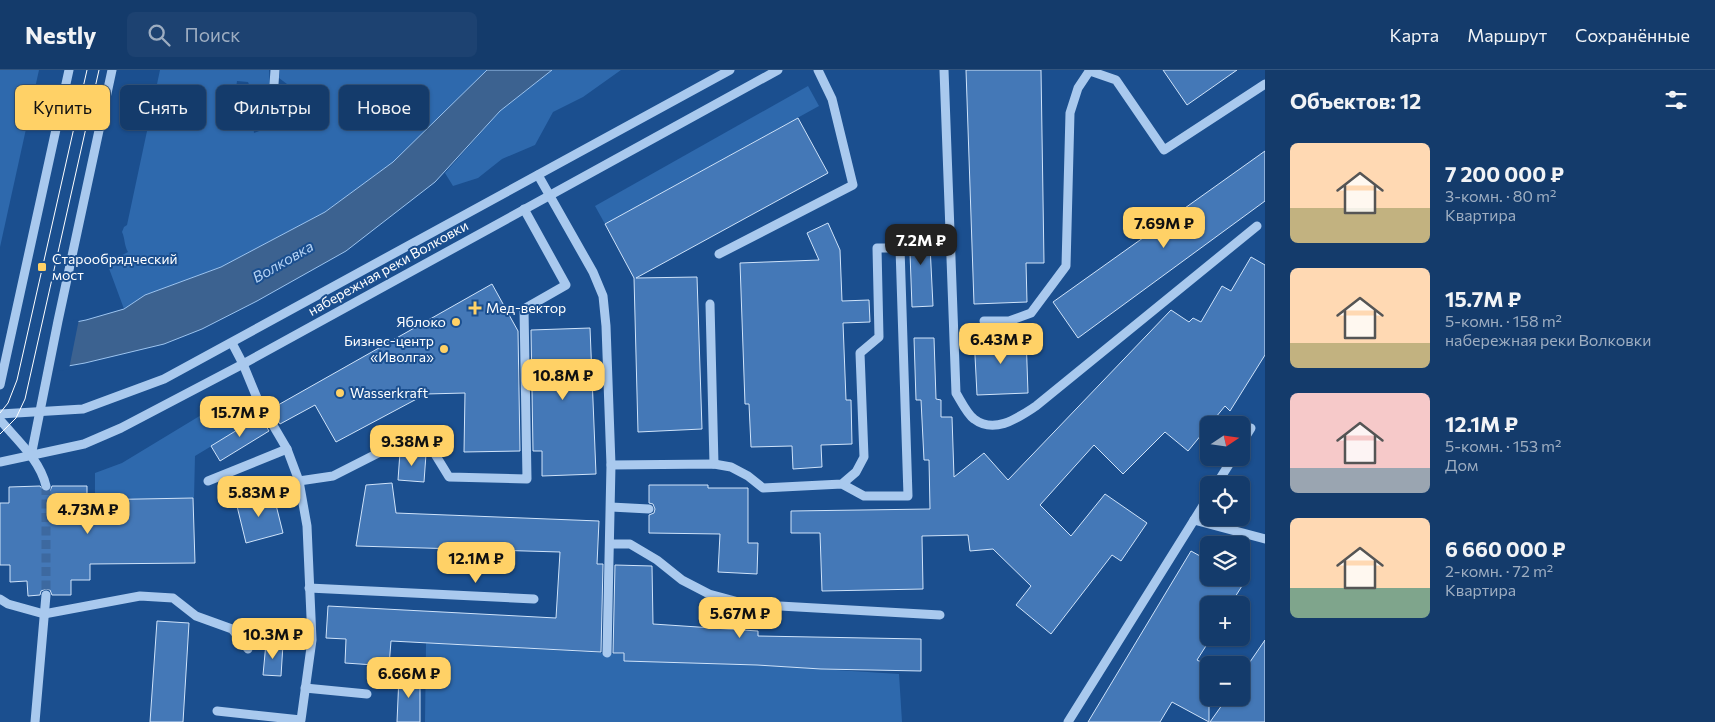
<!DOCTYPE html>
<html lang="ru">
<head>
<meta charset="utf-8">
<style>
  body { margin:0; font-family:Commissioner,sans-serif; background:#1d4271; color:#f1f3f6; height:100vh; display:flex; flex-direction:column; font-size:19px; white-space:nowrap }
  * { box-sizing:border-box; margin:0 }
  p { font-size:16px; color:#9dadc1 }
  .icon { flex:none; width:28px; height:28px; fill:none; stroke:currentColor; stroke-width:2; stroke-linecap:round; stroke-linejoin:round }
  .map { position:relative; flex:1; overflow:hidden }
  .details { display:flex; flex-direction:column; background:#143b6b; width:450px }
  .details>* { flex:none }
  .guide { position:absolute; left:15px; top:15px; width:475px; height:45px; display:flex; gap:10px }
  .needle { width:32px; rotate:77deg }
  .fabs { position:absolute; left:1200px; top:346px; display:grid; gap:10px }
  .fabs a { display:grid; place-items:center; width:50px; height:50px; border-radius:8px; background:#143b6b; box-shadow:0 1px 4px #0004,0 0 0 1px #33557e; font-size:25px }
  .price { position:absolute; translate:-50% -42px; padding:0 11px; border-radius:10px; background:#ffd166; color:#111; font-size:16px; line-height:32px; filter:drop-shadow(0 1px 2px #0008) }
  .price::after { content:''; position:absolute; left:50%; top:30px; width:15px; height:11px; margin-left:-8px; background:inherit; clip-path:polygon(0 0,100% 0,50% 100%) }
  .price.active { background:#222; color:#fff }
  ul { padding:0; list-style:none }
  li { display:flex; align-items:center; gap:15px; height:125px; padding:0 25px }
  li span { display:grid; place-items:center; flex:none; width:140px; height:100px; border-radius:8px; color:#555 }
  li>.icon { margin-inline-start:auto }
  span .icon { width:60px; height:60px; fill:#fffc; stroke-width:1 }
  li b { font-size:21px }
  h2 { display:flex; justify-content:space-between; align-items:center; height:60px; padding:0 25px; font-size:21px }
  .chip { padding:0 18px; border-radius:8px; background:#143b6b; box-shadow:0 1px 4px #0004,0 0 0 1px #33557e; font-size:18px; line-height:45px }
  .chip.active { background:#ffd166; color:#111 }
  header { display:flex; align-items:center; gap:30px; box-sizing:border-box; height:70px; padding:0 25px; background:#143b6b; border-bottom:1px solid #33557e }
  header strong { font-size:24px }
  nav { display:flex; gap:28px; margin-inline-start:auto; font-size:18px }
  .search { width:350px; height:45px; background:#1d4271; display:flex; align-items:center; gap:12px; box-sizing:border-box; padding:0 18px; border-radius:8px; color:#9dadc1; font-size:19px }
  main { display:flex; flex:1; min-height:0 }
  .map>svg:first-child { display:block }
  .green { fill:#2e69ad }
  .water { fill:#3c6290; stroke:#9cc4f0 }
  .pier { fill:#1b4f8f }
  .building { fill:#4478b7; stroke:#cfe3fa }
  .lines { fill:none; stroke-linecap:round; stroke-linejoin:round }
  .minor-tunnel { stroke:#3d69a0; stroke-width:9; stroke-dasharray:9 4.5; stroke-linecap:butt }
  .minor { stroke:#a9c9ee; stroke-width:9 }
  .tram { stroke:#fff; stroke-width:1 }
  .poi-dot { fill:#ffd166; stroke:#1b4f8f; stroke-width:2 }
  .labels { text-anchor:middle; stroke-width:4; stroke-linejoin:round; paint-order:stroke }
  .poi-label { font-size:14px; fill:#fff; stroke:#1b4f8f; text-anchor:start }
  .street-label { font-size:14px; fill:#fff; stroke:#1b4f8f }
  .water-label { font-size:15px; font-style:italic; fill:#b5d3f5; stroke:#1b4f8f }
</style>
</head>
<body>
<header>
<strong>Nestly</strong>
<div class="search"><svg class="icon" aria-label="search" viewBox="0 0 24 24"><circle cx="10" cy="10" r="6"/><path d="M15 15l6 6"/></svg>Поиск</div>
<nav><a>Карта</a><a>Маршрут</a><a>Сохранённые</a></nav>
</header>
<main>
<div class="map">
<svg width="1265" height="652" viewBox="0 0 1265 652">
  <rect width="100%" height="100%" fill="#1b4f8f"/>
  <g class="green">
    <polygon points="0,0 39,0 0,177"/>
    <path d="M 160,0 L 269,0 L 270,18 L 253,25 L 248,12 L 237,11 L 234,34 L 251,36 L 254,63 L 267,58 L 282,40 L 298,48 L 311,32 L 279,8 L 280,0 L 487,0 L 393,92 L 325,142 L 221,197 L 145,225 L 124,239 L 107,193 L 128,182 C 124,175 125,168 122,162 L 124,157 L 127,155 Z"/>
    <polygon points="552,0 621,0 583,27 553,42 535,75 502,89 478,108 453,116 445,103 500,41"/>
    <polygon points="808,16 819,36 605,154 595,136"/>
    <polygon points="226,330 243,357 195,386 194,428 95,430 95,403 122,393"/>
    <polygon points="426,573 622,584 624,584 624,591 757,595 899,604 902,652 425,652"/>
  </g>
  <polygon class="water" points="487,0 552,0 500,41 435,112 346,181 257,231 202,259 164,274 85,293 0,308 0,267 86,250 124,239 145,225 221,197 325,142 393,92"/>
  <polygon class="pier" points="79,249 69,299 0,311 0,264"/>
  <g class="building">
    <polygon points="966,0 1041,0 1044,193 1026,193 1027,232 974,234"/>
    <polygon points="1163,0 1237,0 1187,35"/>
    <polygon points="798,48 828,103 636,208 697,207 702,359 638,362 634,208 605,154"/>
    <polygon points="1265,81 1265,131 1078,268 1053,232"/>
    <polygon points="828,153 840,180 842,231 869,230 870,252 843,253 846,330 851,330 852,374 821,375 822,397 793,399 792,376 751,377 749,334 745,334 740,193 819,190 807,163"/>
    <polygon points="929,155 933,236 912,237 909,156"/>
    <polygon points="1251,187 1265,195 1265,285 1230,341 1225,336 1188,381 1165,362 1123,404 1094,375 1040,435 1071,466 1105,424 1147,453 1121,491 1112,485 1051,564 1016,535 1031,516 993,479 970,481 968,465 922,466 923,519 822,521 820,463 791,463 791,441 930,439 929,390 924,390 921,330 916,330 914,268 934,268 936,329 941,330 941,347 952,347 954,407 984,383 1008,410 1171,240 1189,252 1193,248 1201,252 1222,216 1231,221"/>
    <polygon points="492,214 518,261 520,381 464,382 465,323 426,324 336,372 315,335 280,354 271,339"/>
    <polygon points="590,258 596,404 542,406 542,381 533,381 531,260"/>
    <polygon points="1026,265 1028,323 977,325 974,266"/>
    <polygon points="260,346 269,361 220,391 211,376"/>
    <polygon points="400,382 426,384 424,412 398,410"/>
    <polygon points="392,413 396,443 599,451 597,494 603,494 601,582 391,571 389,596 345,593 346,569 326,568 328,536 556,548 560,482 356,476 366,415"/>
    <polygon points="649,415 708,415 708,418 748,418 748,473 758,473 757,504 718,502 720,464 649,463 649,445 654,443 655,439 653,434 649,433"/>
    <polygon points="40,416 45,422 50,421 52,416 87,416 87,430 193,428 195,493 90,494 90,510 71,510 71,525 52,525 50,520 46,519 41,521 40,525 28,526 27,511 10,512 10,495 0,495 0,433 9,433 9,417"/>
    <polygon points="273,423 283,463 246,473 236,432"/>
    <polygon points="1191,481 1209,491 1209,508 1247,508 1230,535 1209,535 1209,568 1211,568 1197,590 1209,596 1209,652 1172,632 1160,652 1088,652"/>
    <polygon points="615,495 652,496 653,554 758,561 758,566 921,569 921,601 821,599 757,595 624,591 624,583 613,583"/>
    <polygon points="157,551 189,553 183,652 150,652"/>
    <polygon points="1265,570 1265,652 1210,652 1227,628 1241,628 1241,605"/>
    <polygon points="266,573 283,574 281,606 263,605"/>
    <polygon points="399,606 420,606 420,652 397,652"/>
  </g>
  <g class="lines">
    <polyline class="minor-tunnel" points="46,416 46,525"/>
    <g class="minor">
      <path d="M 944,0 L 956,323 C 961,331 967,344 974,349 C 995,365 1019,347 1036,336 L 1257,156"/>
      <polyline points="1090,1 1116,10 1164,80 1265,14"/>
      <polyline points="261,41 273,28 275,0"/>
      <polyline points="538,105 593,202 603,226 606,256 611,395 607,583"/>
      <polyline points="719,184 853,115 832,29 818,0"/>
      <polyline points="710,234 714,394"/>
      <polyline points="984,251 1009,251 1031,243 1066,196 1070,43 1078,18 1090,0"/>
      <polyline points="0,315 69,0"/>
      <polyline points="0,344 83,339 164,309 730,0"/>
      <path d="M 0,350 C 17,370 40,390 46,416"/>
      <polyline points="1241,374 1251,358"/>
      <polyline points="31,386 58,251 112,0"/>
      <polyline points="0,392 84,374 121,358 243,294 778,0"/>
      <polyline points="611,395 714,394 731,397 748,406 763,418 842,414 864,426 908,426 900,178 877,178 879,267 860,283 864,387 856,402 842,414"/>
      <polyline points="208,411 287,379"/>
      <polyline points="299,411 333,406 396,374 430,376 449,407 527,409 524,239 566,215 524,139"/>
      <polyline points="1216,415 1233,388"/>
      <polyline points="611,437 649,439"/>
      <polyline points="1194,450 1265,469"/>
      <polyline points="610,474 630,474 657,490 682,510 709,524 746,534 940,545"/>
      <polyline points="309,518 534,529"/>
      <polyline points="0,529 8,534 44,544 140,526 173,528 196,546 232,559 248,579"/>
      <polyline points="305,618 367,624"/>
      <polyline points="217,641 301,650 312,570 307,456 299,411 287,379 257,328 243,294 232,273"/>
      <polyline points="35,652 46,525"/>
      <polyline points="1068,652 1209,426"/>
    </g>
    <g class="tram">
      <polyline points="0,343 8,333 17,310 87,0"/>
      <polyline points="0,364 16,348 25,329 99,0"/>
    </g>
  </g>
  <g class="poi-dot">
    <rect x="37" y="192" width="10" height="10" rx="2.5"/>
    <path d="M472.5 230.5h5v5h5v5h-5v5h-5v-5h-5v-5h5z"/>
    <circle cx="456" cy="252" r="5"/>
    <circle cx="444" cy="279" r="5"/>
    <circle cx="340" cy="323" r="5"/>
  </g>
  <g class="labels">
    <g class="poi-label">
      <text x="52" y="194">Старообрядческий<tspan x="52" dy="16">мост</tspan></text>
      <text x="486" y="243">Мед-вектор</text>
      <text x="446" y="257" text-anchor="end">Яблоко</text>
      <text x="434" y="276" text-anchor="end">Бизнес-центр<tspan x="434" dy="16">«Иволга»</tspan></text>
      <text x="350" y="328">Wasserkraft</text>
    </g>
    <g class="street-label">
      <text transform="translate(388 198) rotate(-29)" y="5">набережная реки Волковки</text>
    </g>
    <g class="water-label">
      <text transform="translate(283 192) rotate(-30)" y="5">Волковка</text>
    </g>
  </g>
</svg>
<div class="fabs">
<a><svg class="needle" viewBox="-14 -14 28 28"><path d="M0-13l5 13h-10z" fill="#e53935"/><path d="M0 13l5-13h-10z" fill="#9dadc1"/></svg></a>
<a><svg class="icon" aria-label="locate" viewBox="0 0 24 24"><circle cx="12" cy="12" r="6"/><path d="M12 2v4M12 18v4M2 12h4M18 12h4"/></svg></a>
<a><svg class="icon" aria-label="layers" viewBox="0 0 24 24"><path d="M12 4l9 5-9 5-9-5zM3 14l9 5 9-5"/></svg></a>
<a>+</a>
<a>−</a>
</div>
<b class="price" style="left:1164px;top:179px">7.69M ₽</b>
<b class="price active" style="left:921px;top:196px">7.2M ₽</b>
<b class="price" style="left:1001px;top:295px">6.43M ₽</b>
<b class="price" style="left:563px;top:331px">10.8M ₽</b>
<b class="price" style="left:240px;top:368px">15.7M ₽</b>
<b class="price" style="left:412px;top:397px">9.38M ₽</b>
<b class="price" style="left:259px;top:448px">5.83M ₽</b>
<b class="price" style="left:88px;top:465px">4.73M ₽</b>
<b class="price" style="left:476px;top:514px">12.1M ₽</b>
<b class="price" style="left:740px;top:569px">5.67M ₽</b>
<b class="price" style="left:273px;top:590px">10.3M ₽</b>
<b class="price" style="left:409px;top:629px">6.66M ₽</b>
<div class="guide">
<a class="chip active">Купить</a>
<a class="chip">Снять</a>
<a class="chip">Фильтры</a>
<a class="chip">Новое</a>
</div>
</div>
<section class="details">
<h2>Объектов: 12<svg class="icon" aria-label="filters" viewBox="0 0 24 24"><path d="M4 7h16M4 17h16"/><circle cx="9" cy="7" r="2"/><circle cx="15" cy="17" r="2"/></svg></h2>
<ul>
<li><span style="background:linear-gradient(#ffd9b3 65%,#c2b280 0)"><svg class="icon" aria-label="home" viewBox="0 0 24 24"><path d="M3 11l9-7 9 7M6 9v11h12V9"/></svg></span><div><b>7 200 000 ₽</b><p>3-комн. · 80 m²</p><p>Квартира</p></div></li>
<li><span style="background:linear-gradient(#ffd9b3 75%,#c2b280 0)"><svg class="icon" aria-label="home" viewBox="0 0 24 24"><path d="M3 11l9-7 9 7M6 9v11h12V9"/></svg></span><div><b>15.7M ₽</b><p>5-комн. · 158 m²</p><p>набережная реки Волковки</p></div></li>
<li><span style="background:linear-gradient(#f6c9c9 75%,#9aa5b1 0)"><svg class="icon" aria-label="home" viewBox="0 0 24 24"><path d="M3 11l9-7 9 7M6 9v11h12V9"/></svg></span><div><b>12.1M ₽</b><p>5-комн. · 153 m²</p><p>Дом</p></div></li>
<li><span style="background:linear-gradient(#ffd9b3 70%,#7fa58c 0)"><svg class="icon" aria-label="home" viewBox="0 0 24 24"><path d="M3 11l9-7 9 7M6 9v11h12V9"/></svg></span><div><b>6 660 000 ₽</b><p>2-комн. · 72 m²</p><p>Квартира</p></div></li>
</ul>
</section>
</main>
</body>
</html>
